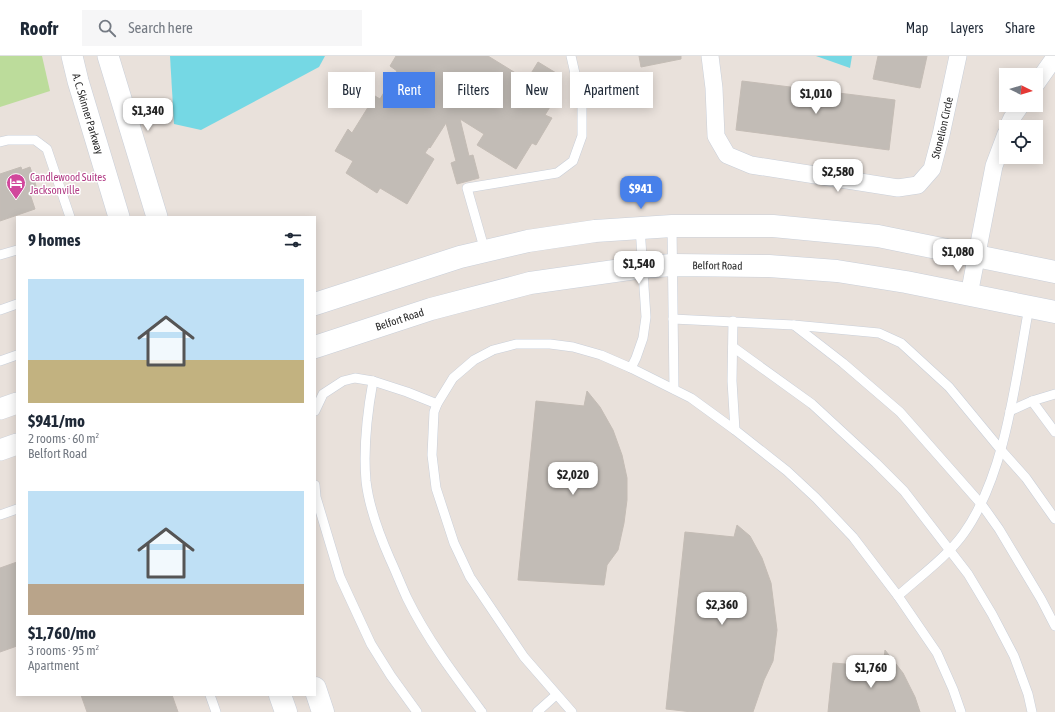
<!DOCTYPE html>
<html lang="en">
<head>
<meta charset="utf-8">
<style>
  body { margin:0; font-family:"Asap Condensed",sans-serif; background:#f6f6f7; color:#1f2937; height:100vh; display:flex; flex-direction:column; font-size:15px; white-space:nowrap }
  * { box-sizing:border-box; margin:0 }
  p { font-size:13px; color:#747a83 }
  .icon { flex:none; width:22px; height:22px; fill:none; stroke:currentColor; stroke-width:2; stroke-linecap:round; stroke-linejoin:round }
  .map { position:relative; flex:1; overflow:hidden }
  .details { position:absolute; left:16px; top:160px; width:300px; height:480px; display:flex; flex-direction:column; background:#fff; border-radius:0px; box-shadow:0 2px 10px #0003 }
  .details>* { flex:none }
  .top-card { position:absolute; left:328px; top:16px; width:380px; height:36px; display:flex; gap:8px }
  .needle { width:26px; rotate:95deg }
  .buttons { position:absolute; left:999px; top:12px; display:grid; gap:8px }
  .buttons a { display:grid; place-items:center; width:44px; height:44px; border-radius:0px; background:#fff; box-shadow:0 2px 10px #0003; font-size:20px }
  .price { position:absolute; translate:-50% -34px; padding:0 9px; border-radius:8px; background:#fff; color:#222; font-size:13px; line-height:26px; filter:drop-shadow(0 1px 2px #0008) }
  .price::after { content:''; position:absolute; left:50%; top:24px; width:12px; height:9px; margin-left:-6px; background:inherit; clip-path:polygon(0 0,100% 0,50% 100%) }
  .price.selected { background:#4780ea; color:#fff }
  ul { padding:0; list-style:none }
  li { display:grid; align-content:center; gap:8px; height:212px; padding:0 12px }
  li span { display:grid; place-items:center; height:124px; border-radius:0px; color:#555 }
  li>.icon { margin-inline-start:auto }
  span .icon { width:72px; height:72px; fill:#fffc; stroke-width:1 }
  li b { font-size:17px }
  h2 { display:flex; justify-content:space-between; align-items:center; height:48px; padding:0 12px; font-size:17px }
  .pill { padding:0 14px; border-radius:0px; background:#fff; box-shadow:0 2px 10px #0003; font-size:14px; line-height:36px }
  .pill.selected { background:#4780ea; color:#fff }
  header { display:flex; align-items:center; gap:24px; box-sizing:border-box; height:56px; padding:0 20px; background:#fff; border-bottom:1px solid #e0e1e3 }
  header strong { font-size:19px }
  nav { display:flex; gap:22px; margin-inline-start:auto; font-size:14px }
  .search { width:280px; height:36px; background:#f6f6f7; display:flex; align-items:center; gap:10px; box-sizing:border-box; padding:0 14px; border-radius:0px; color:#747a83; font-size:15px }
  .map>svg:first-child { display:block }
  .green { fill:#bcdc9b }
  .water { fill:#75d8e4 }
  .building { fill:#c2bcb6; stroke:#c4bcb5 }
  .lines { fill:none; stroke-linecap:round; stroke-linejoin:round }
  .service-casing { stroke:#c9cfd9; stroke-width:10 }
  .minor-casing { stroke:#c9cfd9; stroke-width:18 }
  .tertiary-casing { stroke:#c9cfd9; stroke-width:22 }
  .secondary-casing { stroke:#c9cfd9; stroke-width:23 }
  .service { stroke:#fff; stroke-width:9 }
  .minor { stroke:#fff; stroke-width:17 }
  .tertiary { stroke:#fff; stroke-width:21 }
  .secondary { stroke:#fff; stroke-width:22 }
  .labels { text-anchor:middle; stroke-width:3; stroke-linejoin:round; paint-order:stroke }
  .street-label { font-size:11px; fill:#282828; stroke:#fff }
  .hotel-label { font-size:11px; fill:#b23c85; stroke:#fff; text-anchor:start }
</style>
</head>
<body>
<header>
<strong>Roofr</strong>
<div class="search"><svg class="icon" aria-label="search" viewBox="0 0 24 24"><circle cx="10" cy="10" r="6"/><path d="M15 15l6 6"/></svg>Search here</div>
<nav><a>Map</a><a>Layers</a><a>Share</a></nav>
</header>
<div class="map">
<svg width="1055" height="656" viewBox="0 0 1055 656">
  <rect width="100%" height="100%" fill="#e9e1db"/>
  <polygon class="green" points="0,0 42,0 50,35 0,51"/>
  <g class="water">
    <polygon points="170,0 325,0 319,11 201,74 174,68"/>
    <polygon points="816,0 852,0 850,12"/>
  </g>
  <g class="building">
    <polygon points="396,0 488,0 527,24 538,6 561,20 550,37 556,41 545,59 552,62 536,89 532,87 516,113 477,89 484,78 460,63 469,100 473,99 479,122 457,128 451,107 456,105 446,67 430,92 429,91 425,97 434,103 407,148 380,132 377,137 346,117 353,105 335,95 348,73 352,77 375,40 380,43 397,15 390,10"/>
    <polygon points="639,0 681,0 681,3 641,11"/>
    <polygon points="878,0 927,0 920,32 873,23"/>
    <polygon points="742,25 895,44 889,94 736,74"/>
    <polygon points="21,111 22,114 30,111 37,133 29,135 35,153 0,165 0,118"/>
    <polygon points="587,335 600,351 613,374 622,399 627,422 627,444 624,467 618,494 607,509 604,529 518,524 536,345 584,350"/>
    <polygon points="737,469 750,480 762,502 771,527 777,574 773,605 764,624 753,656 692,656 666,653 685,476 734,481"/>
    <polygon points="17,506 17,590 0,596 0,512"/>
    <polygon points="885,594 903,617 915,641 920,656 828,656 833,607 883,611"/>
    <polygon points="81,639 172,639 178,656 87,656"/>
  </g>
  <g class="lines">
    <defs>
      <g id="service">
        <polyline points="0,86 8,84 35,84 47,93 70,161"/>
        <polyline points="672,170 674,333"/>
        <polyline points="485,195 467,132 557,117 573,105 582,80 582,48 571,0"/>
        <polyline points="0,199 17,194"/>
        <polyline points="0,254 17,248"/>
        <polyline points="673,263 794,269 879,277 901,287 949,331 1001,394 1026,422 1055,463"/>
        <polyline points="733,265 732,325 735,374"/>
        <polyline points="794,269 843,307 900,356 982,449 999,473 1041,543 1055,570"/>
        <polyline points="733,291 812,348 876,407 904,435 968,518 992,558 1014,600 1028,638 1032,656"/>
        <polyline points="0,305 17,299"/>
        <polyline points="631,312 636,302 643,282 646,261 640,171"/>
        <path d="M 373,325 C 367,358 363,391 366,425 C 369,452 379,478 390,503 C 396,516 401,529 407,542 C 427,583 455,620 482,656"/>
        <polyline points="1032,345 1055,376"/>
        <polyline points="315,355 323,338 343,325 355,322 373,325 407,336 437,348"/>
        <polyline points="1010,355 1032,345 1055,338"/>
        <polyline points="315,429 316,441 340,521 371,588 391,620 417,656"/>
        <polyline points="0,459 17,453"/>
        <path d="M 898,540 C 919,521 948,500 964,477 C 1006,418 1016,321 1029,251"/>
        <polyline points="210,639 216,656"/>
        <polyline points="537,656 556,639"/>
        <polyline points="572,656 524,601 470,521 454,487 436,432 432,399 434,356 437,348 453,322 474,304 493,294 516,288 550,288 573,291 601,299 631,312 691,342 735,374 787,415 816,442 853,481 898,540 937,597 953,633 961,656"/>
      </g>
      <g id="minor">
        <path id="s1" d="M 710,0 L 714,32 L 716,80 L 727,99 L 751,109 L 898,132 L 918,129 L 932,113 L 941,79 L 958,0"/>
        <polyline points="1036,28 1055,1"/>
        <polyline points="1008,71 1012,62 1021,49"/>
        <polyline points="969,239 994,110 1006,78"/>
      </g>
      <g id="tertiary">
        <path id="s2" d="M 72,0 L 78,25 L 119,161"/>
        <polyline points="108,0 157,161"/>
        <polyline points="0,353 17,347"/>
        <polyline points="0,394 17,388"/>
      </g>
      <g id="secondary">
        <polyline points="315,248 460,201 528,185 595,175 672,170 773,170 878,180 1055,216"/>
        <path id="s3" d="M 315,291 L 431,253 L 530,227 L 643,211 L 673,209 L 769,210 L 837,215 L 906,226 L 1055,256"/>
        <polyline points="315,632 323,656"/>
        <polyline points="280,639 286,656"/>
      </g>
    </defs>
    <use href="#service" class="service-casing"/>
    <use href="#minor" class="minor-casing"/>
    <use href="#tertiary" class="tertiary-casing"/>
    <use href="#secondary" class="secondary-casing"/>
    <use href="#service" class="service"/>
    <use href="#minor" class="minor"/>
    <use href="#tertiary" class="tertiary"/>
    <use href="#secondary" class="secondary"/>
  </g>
  <defs>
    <symbol id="hotel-pin" viewBox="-11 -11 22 30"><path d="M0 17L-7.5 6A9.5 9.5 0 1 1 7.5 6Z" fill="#d1479c" stroke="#fff"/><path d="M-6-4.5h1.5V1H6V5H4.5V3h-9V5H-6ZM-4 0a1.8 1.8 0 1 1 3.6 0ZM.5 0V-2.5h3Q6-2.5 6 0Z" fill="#fff"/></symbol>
  </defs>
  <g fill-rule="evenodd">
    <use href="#hotel-pin" x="5" y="116" width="22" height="30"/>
  </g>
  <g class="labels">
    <g class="street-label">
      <text dy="4" stroke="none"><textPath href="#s2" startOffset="60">A. C. Skinner Parkway</textPath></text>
      <text dy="4" stroke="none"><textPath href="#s1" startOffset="361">Stonelion Circle</textPath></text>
      <text dy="4" stroke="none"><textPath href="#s3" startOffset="413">Belfort Road</textPath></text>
      <text dy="4" stroke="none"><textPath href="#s3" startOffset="89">Belfort Road</textPath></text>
    </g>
    <g class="hotel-label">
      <text x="30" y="125">Candlewood Suites<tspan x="30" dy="13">Jacksonville</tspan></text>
    </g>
  </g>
</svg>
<div class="buttons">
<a><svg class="needle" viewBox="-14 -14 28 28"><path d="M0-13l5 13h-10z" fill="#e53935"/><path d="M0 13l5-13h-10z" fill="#747a83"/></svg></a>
<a><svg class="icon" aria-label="locate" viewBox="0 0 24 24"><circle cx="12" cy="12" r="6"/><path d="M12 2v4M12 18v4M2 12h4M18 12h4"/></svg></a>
</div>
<b class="price" style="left:816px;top:59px">$1,010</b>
<b class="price" style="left:148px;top:76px">$1,340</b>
<b class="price" style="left:838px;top:137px">$2,580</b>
<b class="price selected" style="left:641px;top:154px">$941</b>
<b class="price" style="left:958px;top:217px">$1,080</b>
<b class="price" style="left:639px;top:229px">$1,540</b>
<b class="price" style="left:573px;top:440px">$2,020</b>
<b class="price" style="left:722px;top:570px">$2,360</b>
<b class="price" style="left:871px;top:633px">$1,760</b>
<div class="top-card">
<a class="pill">Buy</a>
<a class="pill selected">Rent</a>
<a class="pill">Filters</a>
<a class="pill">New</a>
<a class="pill">Apartment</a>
</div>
<section class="details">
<h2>9 homes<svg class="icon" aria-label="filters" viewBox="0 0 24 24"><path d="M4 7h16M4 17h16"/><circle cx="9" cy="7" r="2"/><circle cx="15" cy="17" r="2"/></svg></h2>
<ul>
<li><span style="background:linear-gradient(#bfe0f5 65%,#c2b280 0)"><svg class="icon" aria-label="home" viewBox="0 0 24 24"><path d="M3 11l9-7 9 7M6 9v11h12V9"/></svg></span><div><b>$941/mo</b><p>2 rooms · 60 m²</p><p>Belfort Road</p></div></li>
<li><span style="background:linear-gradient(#bfe0f5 75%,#b9a48a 0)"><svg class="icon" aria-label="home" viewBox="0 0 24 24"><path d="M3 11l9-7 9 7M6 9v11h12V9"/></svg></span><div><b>$1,760/mo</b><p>3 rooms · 95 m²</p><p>Apartment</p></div></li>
</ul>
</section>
</div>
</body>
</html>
